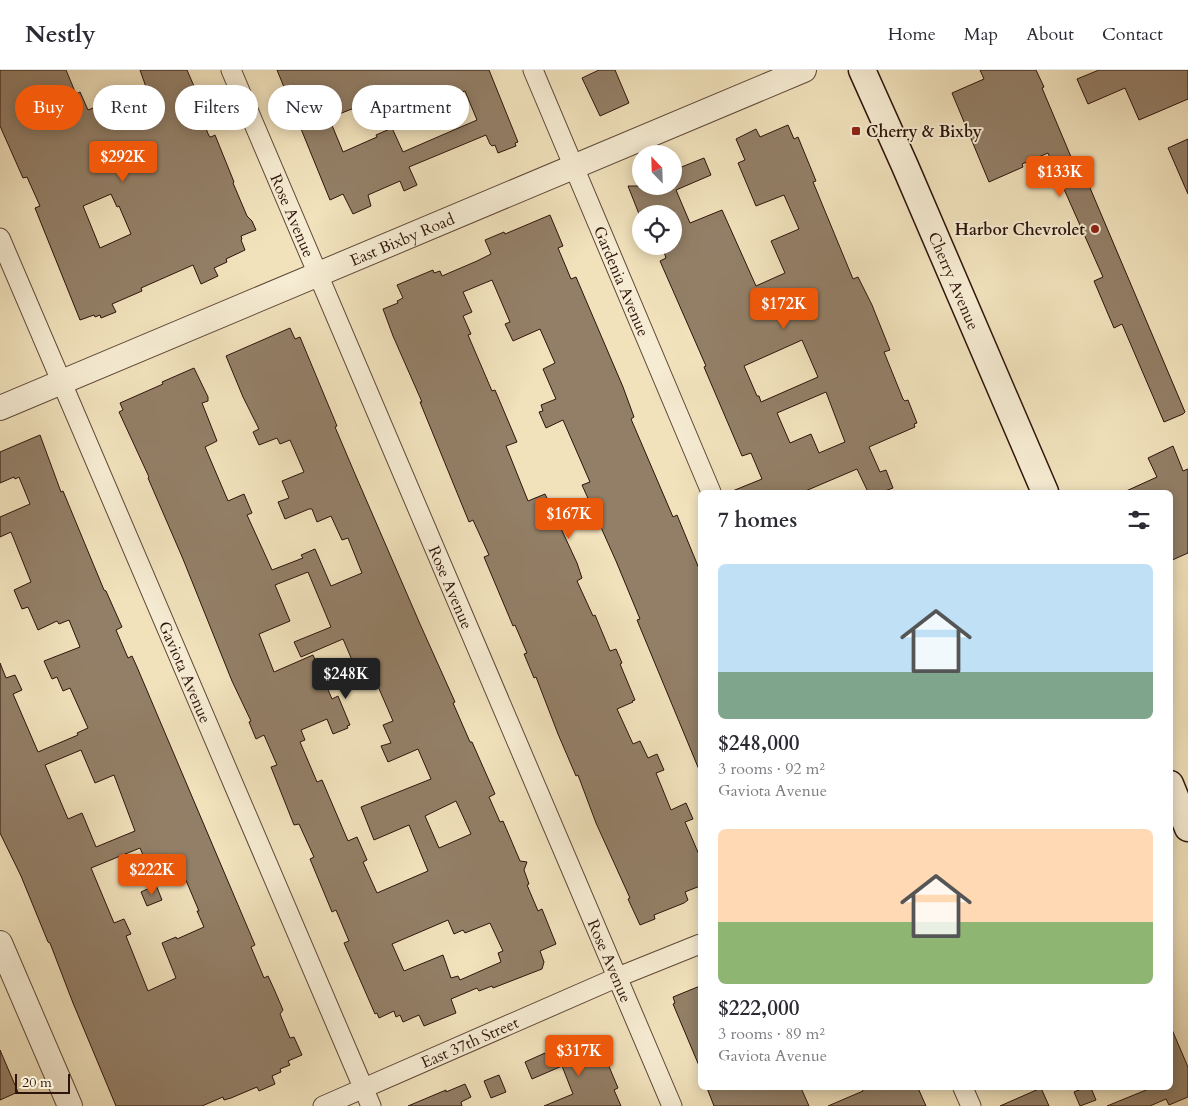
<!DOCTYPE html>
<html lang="en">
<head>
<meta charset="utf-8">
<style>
  body { margin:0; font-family:Cardo,serif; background:#f7f7f7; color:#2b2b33; height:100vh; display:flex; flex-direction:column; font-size:19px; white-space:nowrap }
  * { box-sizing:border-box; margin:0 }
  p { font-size:16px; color:#7c7c81 }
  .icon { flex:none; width:28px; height:28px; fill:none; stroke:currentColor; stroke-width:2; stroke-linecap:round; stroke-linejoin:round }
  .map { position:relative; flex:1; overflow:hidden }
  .panel { position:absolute; left:698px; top:420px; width:475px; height:600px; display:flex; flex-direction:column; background:#fff; border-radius:8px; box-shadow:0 2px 12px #0003 }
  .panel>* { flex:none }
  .banner { position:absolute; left:15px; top:15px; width:475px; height:45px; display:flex; gap:10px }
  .needle { width:32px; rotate:337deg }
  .tools { position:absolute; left:632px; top:75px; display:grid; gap:10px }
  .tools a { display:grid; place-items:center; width:50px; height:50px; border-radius:50%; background:#fff; box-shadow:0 2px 12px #0003; font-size:25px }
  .scale { position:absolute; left:15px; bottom:12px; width:55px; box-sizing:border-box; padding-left:5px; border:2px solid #2e140b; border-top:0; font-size:14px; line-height:18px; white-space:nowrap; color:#2e140b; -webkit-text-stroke:4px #f6ecd3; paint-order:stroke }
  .price { position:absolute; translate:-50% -42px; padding:0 11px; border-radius:5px; background:#ea580c; color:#fff; font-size:16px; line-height:32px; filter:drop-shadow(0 1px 2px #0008) }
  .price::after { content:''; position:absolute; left:50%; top:30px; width:15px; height:11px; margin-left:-8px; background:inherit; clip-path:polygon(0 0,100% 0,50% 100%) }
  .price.selected { background:#222; color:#fff }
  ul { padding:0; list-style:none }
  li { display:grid; align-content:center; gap:10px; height:265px; padding:0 20px }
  li span { display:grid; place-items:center; height:155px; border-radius:8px; color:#555 }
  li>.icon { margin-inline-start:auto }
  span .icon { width:90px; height:90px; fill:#fffc; stroke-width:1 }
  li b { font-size:21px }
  h2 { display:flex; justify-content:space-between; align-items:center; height:60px; padding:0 20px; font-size:21px }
  .tag { padding:0 18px; border-radius:22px; background:#fff; box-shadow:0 2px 12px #0003; font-size:18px; line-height:45px }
  .tag.selected { background:#ea580c; color:#fff }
  header { display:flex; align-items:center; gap:30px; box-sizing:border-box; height:70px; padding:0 25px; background:#fff; border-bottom:1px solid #e1e1e2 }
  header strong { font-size:24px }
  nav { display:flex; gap:28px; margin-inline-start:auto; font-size:18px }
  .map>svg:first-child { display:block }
  .building { fill:#937f67; stroke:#2e140b; fill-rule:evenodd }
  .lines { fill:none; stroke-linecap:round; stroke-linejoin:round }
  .minor-casing { stroke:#5f4837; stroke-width:21 }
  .tertiary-casing { stroke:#5f4837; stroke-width:26 }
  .secondary-casing { stroke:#2e140b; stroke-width:29 }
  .minor { stroke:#f6ecd3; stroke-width:19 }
  .tertiary { stroke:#f6ecd3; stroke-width:24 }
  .secondary { stroke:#f6ecd3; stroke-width:26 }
  .poi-dot { fill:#8f2418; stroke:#f6ecd3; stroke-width:2 }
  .labels { text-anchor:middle; stroke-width:4; stroke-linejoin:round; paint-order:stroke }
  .poi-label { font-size:16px; font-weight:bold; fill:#2e140b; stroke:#f6ecd3; text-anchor:start }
  .street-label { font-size:16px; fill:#2e140b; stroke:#f6ecd3 }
</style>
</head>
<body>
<header>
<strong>Nestly</strong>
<nav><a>Home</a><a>Map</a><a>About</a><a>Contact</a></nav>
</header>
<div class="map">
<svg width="1188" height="1036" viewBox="0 0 1188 1036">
  <rect width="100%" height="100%" fill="#f1e2bc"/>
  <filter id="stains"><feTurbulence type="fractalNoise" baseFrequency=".004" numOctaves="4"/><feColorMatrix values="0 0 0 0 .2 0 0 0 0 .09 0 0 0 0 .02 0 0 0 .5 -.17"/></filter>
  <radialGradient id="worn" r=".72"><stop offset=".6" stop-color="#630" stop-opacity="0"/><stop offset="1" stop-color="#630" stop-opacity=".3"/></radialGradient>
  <g class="building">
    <path d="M 0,0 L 66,0 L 76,24 L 80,22 L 88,40 L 146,17 L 140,0 L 187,0 L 203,37 L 198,39 L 209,66 L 211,67 L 215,65 L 234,112 L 233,113 L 247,146 L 252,151 L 256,160 L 241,166 L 242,169 L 241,170 L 245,180 L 226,189 L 227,192 L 214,198 L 218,206 L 201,214 L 193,195 L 141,218 L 142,221 L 112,234 L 116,242 L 101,248 L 100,245 L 95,247 L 94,245 L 80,250 L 35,138 L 40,136 L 27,107 L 23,108 L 0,56 ZM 111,124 L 117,137 L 119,136 L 131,164 L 100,178 L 83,136 Z"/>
    <path d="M 277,0 L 489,0 L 518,72 L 515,73 L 516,76 L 498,83 L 495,75 L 492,76 L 490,74 L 486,65 L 409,97 L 417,115 L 404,121 L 400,111 L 368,125 L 371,136 L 353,144 L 343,124 L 330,130 ZM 405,18 L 414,40 L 454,23 L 455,25 L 465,21 L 477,50 L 403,82 L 392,58 L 376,65 L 377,67 L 343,82 L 329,48 Z"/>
    <polygon points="599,0 615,0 629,33 600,46 582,8"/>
    <polygon points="980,0 1036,0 1044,17 1042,18 1074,94 1079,92 1185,342 1183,344 1164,352 1122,254 1114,258 1094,211 1103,207 1048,83 1022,94 1023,97 989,112 952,23 984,9"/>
    <polygon points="1099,0 1188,0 1188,29 1139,50 1125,18 1088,34 1077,9"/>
    <path d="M 788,55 L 794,69 L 798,67 L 816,111 L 813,112 L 853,209 L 858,207 L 872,235 L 890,280 L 884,282 L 903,329 L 905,331 L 908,330 L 917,353 L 914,354 L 915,357 L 869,377 L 880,402 L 886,400 L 893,418 L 882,422 L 868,422 L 857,399 L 803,422 L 730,422 L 762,409 L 751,383 L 742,386 L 704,297 L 706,296 L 660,191 L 666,188 L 662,176 L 674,176 L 674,144 L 639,144 L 628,116 L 674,116 L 674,100 L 704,88 L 711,105 L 676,120 L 690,153 L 722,140 L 756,216 L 785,203 L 771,171 L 799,159 L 784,125 L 756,136 L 738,93 L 745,90 L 736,69 L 756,59 L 760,67 ZM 802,270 L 818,307 L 761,332 L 759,326 L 757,326 L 744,296 ZM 826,322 L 845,372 L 819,383 L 811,364 L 790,373 L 777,343 Z"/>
    <polygon points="1188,69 1188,124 1168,78"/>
    <polygon points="550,145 563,176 558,178 571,209 576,207 623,317 634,347 631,349 673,447 677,445 700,501 700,702 637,550 640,549 616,491 599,453 592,456 583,438 591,435 582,415 590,412 563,350 546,358 539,342 543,341 541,335 556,329 543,299 555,293 540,259 513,271 505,254 510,252 492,210 463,222 472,242 463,246 471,264 468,265 492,321 495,320 517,372 506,376 528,431 545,424 577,493 582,508 577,511 593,546 595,545 610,581 616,579 622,593 620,594 635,630 632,631 633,632 617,639 633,674 640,671 648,688 657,684 664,700 656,703 671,740 686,733 693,749 685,752 700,787 700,816 685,822 688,830 684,833 654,845 655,849 640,855 628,829 630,828 596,753 578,705 576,706 558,664 536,607 534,608 524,584 527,583 515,555 513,556 484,487 489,485 473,450 469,452 420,332 422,332 393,266 383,239 398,233 397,231 403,228 397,215 433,200 434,203 440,201 442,206 477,191 491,184 485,170 504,162 505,164"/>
    <path d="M 290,258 L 295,269 L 300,267 L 337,356 L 335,357 L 355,404 L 420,554 L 455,632 L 453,633 L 470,672 L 472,672 L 495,724 L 489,727 L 500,752 L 503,751 L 520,791 L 527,792 L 524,800 L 529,814 L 527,815 L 538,841 L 542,839 L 556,874 L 540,881 L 544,892 L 542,899 L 493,918 L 492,916 L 479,921 L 477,918 L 451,929 L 456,943 L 424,956 L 419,945 L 403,952 L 400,945 L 396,947 L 394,941 L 379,948 L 377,943 L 375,944 L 344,873 L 349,871 L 336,840 L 332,842 L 310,789 L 314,787 L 299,754 L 294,755 L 271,697 L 277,695 L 264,665 L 256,669 L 249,652 L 251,651 L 232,611 L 183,489 L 148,408 L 149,407 L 119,342 L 123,340 L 120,333 L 163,314 L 162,312 L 194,298 L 208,327 L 208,331 L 202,333 L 217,371 L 205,377 L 228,431 L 244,424 L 252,443 L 247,445 L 272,500 L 303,488 L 301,485 L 315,479 L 331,516 L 362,503 L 348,468 L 342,470 L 331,446 L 317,452 L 312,439 L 309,439 L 285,449 L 278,432 L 289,428 L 282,411 L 304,402 L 290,370 L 280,374 L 277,368 L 259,375 L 253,362 L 259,359 L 243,327 L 226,286 ZM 308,502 L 331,557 L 294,572 L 301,587 L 343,569 L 358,604 L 370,598 L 393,651 L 383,655 L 391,673 L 381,676 L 388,692 L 418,679 L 431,709 L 361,737 L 374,770 L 409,755 L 428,801 L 377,823 L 363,792 L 367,790 L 357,767 L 348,771 L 322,710 L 317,712 L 300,672 L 305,670 L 301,660 L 327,649 L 333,664 L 348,658 L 347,656 L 350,655 L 338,626 L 332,629 L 313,585 L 274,602 L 259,564 L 290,551 L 275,515 ZM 456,731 L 471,764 L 439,778 L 425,746 ZM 448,850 L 454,864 L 463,860 L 465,863 L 490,853 L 503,881 L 498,883 L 501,892 L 460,910 L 458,906 L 451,908 L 443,885 L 404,901 L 392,874 Z"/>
    <path d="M 40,365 L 61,422 L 63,421 L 104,520 L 106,521 L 122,557 L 116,560 L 128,588 L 132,586 L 137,597 L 255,875 L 251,877 L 264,908 L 268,906 L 274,919 L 283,940 L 280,944 L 290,968 L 294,967 L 302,985 L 288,991 L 290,995 L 280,999 L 281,1002 L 272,1006 L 275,1014 L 259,1021 L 257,1017 L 231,1028 L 224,1030 L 223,1027 L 202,1036 L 116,1036 L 73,933 L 50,873 L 48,872 L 21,806 L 0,763 L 0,593 L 6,608 L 15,605 L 22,620 L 13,624 L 38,682 L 78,665 L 77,663 L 88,658 L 70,618 L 63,621 L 57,607 L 52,609 L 44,591 L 80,577 L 69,550 L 59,554 L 57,551 L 38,560 L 28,537 L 22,539 L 14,520 L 31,512 L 11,462 L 0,467 L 0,447 L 30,434 L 19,407 L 15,409 L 14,407 L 0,413 L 0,382 ZM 81,680 L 95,713 L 114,705 L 135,761 L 96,777 L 82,743 L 68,749 L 45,695 ZM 140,778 L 155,813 L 182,801 L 199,841 L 197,841 L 204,857 L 177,869 L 176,867 L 162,873 L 176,908 L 148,921 L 126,866 L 131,864 L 124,849 L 114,853 L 91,798 Z"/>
    <polygon points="1173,376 1183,401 1188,399 1188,483 1170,491 1170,422 1124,422 1157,407 1148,388"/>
    <polygon points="156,815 162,830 147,836 141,822"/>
    <polygon points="700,916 700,998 673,934 675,933 673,927"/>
    <polygon points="1170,955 1188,997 1188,1027 1169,1035 1166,1029 1150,1036 1107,1036 1151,1018 1170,1018"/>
    <polygon points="587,974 594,992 605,987 618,1018 614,1020 621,1036 544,1036 573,1024 562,996 532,1009 525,992 545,983 546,986 568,977 569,980"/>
    <polygon points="0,980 18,1022 0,1030"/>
    <polygon points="499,1005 506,1022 491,1028 484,1011"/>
    <polygon points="465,1014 471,1027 461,1032 462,1036 408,1036 446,1020 446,1022"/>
    <polygon points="707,1018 801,1018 809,1036 714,1036"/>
    <polygon points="861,1018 918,1018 926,1036 828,1036 863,1021"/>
    <polygon points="1041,1018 1049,1036 1000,1036"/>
    <polygon points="1084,1018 1091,1018 1096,1030 1080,1036 1074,1022"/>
  </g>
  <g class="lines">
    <defs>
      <g id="minor">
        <path id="s1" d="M 231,0 L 672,1036"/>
        <path id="s2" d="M 533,0 L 711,422"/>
        <path id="s3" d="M 0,168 L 371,1036"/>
        <polyline points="963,1018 971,1036"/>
        <path id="s4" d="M 323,1036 L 618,907 L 700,874"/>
      </g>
      <g id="tertiary">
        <path id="s5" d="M 0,338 L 804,0"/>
        <polyline points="0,873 70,1036"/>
      </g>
      <g id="secondary">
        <path id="s6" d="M 862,0 L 905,96 L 1045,422"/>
        <polyline points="1170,714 1188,758"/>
      </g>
    </defs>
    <use href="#minor" class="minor-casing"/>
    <use href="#tertiary" class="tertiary-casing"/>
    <use href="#secondary" class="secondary-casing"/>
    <use href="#minor" class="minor"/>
    <use href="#tertiary" class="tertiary"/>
    <use href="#secondary" class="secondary"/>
  </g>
  <g class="poi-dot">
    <rect x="851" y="56" width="10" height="10" rx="2.5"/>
    <circle cx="1095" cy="159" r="5"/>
  </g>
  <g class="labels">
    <g class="poi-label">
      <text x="866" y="67">Cherry &amp; Bixby</text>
      <text x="1085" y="165" text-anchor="end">Harbor Chevrolet</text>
    </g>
    <g class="street-label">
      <text dy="6" stroke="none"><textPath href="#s1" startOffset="158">Rose Avenue</textPath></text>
      <text dy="6" stroke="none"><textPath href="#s5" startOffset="436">East Bixby Road</textPath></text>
      <text dy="6" stroke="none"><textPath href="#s2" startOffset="229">Gardenia Avenue</textPath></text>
      <text dy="6" stroke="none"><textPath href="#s6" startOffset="230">Cherry Avenue</textPath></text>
      <text dy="6" stroke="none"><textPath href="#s1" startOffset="562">Rose Avenue</textPath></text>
      <text dy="6" stroke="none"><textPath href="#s3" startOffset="472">Gaviota Avenue</textPath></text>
      <text dy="6" stroke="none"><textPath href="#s1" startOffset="968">Rose Avenue</textPath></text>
      <text dy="6" stroke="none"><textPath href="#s4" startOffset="160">East 37th Street</textPath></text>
    </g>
  </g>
  <rect width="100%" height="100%" filter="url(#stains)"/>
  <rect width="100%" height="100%" fill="url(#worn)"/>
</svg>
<div class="tools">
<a><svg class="needle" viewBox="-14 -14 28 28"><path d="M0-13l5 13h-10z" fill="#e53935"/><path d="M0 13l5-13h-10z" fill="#7c7c81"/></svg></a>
<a><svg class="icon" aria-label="locate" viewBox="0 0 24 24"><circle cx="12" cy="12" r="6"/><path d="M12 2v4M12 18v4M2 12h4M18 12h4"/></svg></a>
</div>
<div class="scale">20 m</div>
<b class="price" style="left:123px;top:113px">$292K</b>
<b class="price" style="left:1060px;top:128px">$133K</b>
<b class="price" style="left:784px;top:260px">$172K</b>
<b class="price" style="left:569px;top:470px">$167K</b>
<b class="price selected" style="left:346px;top:630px">$248K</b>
<b class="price" style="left:152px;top:826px">$222K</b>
<b class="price" style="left:579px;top:1007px">$317K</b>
<div class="banner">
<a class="tag selected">Buy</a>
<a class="tag">Rent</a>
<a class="tag">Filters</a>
<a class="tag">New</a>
<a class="tag">Apartment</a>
</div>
<section class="panel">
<h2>7 homes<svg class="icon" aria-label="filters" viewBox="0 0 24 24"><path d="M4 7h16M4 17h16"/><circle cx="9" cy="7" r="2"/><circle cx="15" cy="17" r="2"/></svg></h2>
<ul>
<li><span style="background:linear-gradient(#bfe0f5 70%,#7fa58c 0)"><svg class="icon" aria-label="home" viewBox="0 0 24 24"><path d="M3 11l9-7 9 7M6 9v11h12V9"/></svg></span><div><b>$248,000</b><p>3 rooms · 92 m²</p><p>Gaviota Avenue</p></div></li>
<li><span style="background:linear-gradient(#ffd9b3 60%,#8fb573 0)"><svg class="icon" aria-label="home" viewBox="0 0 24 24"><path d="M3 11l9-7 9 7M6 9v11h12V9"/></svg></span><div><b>$222,000</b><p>3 rooms · 89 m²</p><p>Gaviota Avenue</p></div></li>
</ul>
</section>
</div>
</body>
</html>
